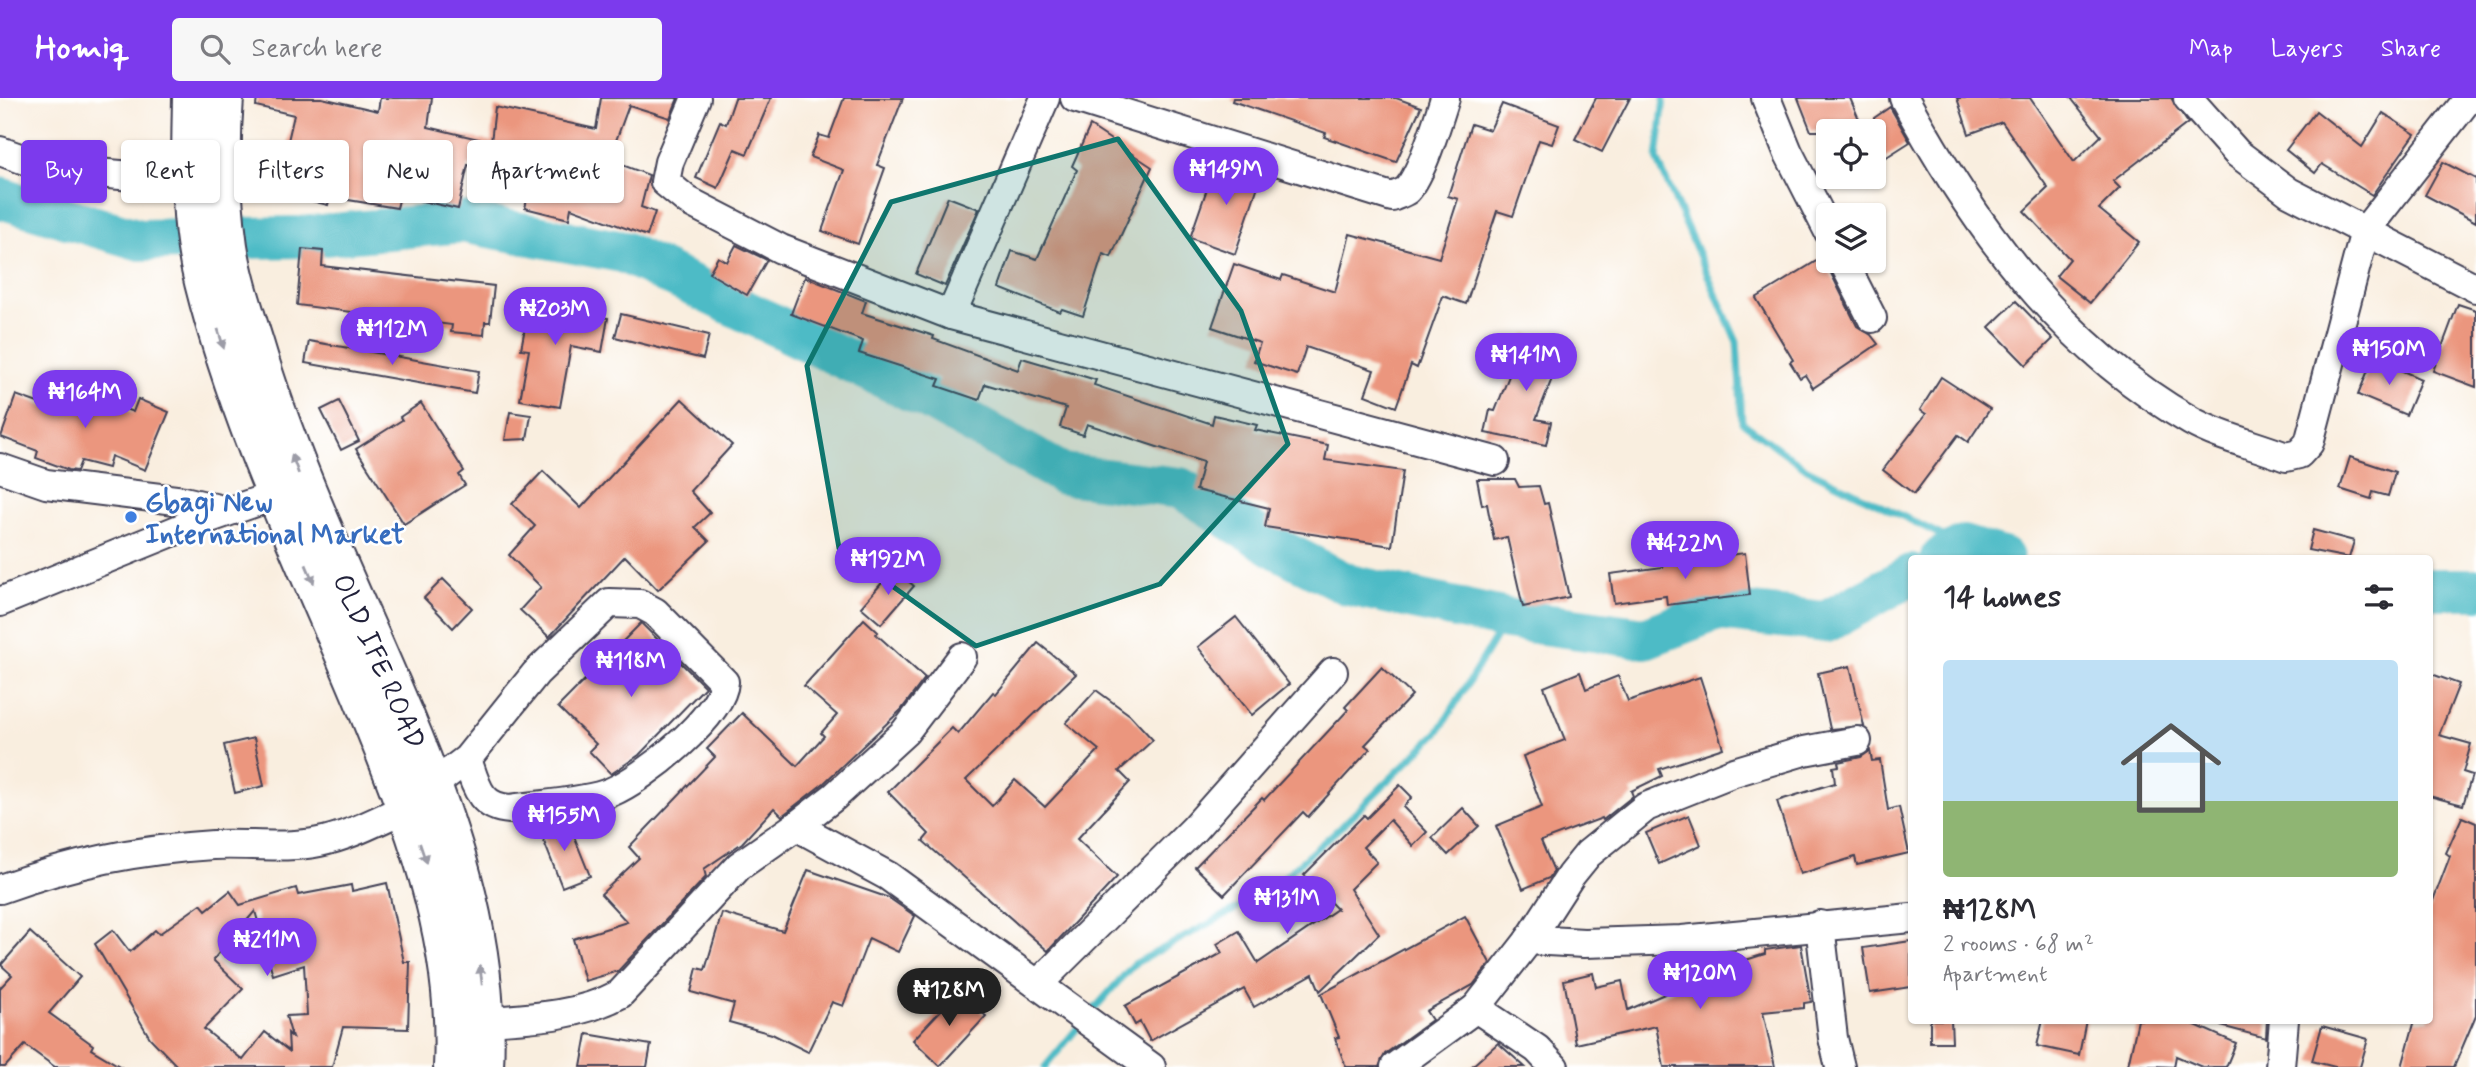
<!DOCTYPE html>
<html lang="en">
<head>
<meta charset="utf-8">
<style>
  body { margin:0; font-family:Mynerve,sans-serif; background:#f7f7f7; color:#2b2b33; height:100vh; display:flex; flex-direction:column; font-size:26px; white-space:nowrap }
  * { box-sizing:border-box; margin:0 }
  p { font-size:23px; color:#7c7c81 }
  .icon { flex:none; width:38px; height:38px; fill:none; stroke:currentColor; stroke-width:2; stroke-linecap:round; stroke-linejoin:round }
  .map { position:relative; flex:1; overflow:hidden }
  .panel { position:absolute; left:1908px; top:457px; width:525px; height:469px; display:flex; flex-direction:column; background:#fff; border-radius:7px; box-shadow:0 2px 5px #0004 }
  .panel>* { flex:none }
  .hud { position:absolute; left:21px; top:42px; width:665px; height:63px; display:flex; gap:14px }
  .fabs { position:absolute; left:1816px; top:21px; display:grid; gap:14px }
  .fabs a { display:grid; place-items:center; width:70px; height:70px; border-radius:7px; background:#fff; box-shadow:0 2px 5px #0004; font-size:35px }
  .price { position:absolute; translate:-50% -60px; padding:0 16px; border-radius:24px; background:#7c3aed; color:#fff; font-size:23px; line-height:46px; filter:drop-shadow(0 2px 4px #0008) }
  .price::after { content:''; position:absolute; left:50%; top:42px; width:21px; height:16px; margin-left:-10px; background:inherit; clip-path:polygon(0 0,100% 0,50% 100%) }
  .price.current { background:#222; color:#fff }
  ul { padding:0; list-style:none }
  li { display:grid; align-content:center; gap:14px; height:371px; padding:0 35px }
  li span { display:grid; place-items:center; height:217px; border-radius:7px; color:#555 }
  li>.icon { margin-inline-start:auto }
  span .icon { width:126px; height:126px; fill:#fffc; stroke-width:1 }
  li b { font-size:30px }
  h2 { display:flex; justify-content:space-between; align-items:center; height:84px; padding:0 35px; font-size:30px }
  .chip { padding:0 24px; border-radius:7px; background:#fff; box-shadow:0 2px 5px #0004; font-size:24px; line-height:63px }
  .chip.current { background:#7c3aed; color:#fff }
  header { display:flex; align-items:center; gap:42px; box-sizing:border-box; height:98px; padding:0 35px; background:#7c3aed; color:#fff }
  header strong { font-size:33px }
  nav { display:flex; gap:38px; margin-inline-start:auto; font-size:24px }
  .search { width:490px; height:63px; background:#f7f7f7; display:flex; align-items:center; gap:18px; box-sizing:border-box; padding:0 24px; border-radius:7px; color:#7c7c81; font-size:26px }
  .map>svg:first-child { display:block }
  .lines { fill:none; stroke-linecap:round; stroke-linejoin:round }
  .stream { stroke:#4dbbc6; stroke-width:7 }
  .river { stroke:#4dbbc6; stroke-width:42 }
  .building { fill:#eb967e; fill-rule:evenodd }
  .street-casing { stroke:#424154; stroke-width:32 }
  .primary-casing { stroke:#424154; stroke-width:42 }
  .street { stroke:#fff; stroke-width:28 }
  .primary { stroke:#fff; stroke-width:38 }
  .oneway { fill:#9c9ca7 }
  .marked { fill:#0f766e; fill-opacity:0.2; stroke:#0f766e; stroke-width:5; stroke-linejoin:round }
  .shop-dot { fill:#3f7fe0; stroke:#fff; stroke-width:2.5 }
  .labels { text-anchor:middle; stroke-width:5; stroke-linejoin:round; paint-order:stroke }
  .shop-label { font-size:28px; font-weight:bold; fill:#366cbe; stroke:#fff; text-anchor:start }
  .street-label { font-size:28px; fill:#22223b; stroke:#fff }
</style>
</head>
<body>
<header>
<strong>Homiq</strong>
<div class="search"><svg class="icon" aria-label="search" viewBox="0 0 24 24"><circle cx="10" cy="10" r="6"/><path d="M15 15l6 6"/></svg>Search here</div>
<nav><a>Map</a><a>Layers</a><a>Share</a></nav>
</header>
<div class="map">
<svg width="2476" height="969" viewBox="0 0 2476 969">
  <rect width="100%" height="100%" fill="#fff"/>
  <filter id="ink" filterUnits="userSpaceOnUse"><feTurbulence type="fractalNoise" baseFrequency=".0143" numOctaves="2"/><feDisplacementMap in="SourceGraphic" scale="14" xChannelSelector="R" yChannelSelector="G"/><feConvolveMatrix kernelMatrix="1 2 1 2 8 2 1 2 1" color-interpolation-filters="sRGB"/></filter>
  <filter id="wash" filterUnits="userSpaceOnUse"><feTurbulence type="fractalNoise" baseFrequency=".00686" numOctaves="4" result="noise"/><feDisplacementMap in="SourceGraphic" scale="28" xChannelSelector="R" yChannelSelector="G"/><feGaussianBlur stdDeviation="1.57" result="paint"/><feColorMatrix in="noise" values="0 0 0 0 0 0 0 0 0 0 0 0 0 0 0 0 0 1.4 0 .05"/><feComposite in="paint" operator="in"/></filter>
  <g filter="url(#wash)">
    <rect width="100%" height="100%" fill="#f9eedf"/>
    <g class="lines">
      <g class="stream">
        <polyline points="1664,0 1657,61 1737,244 1742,324 1807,371 1963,448"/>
        <polyline points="1088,918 1134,866 1266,795 1345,725 1439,633 1507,521"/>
        <polyline points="1045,969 1080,927"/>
      </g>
      <g class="river">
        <polyline points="0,100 140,142 302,139 462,124 623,154 928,301 1063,376 1180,390 1280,452 1349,487 1507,521 1645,540 1717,512 1826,524 1911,477"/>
        <polyline points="1941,460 1963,448 2003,460"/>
        <polyline points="2429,491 2476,491"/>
      </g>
    </g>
    <g id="blocks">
      <g class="building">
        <polygon points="257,0 322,0 378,13 380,0 432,0 428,29 491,44 495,9 596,31 601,0 678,0 670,20 629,7 609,62 649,77 641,109 655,114 647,138 571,110 569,121 525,110 532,81 468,67 458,111 400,98 397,110 330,99 328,107 276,94 294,17 256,8"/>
        <polygon points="735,0 771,0 747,56 735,51 718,90 696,80 720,23 726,26"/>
        <polygon points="844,0 903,0 877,67 885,70 858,146 822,133 844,72 810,59 819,37 829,40"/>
        <polygon points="1233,0 1396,0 1421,9 1396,64 1324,39 1326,35 1232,3"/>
        <polygon points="1596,0 1630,0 1602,54 1575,41"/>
        <polygon points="1798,0 1850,0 1864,33 1811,33"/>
        <polygon points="1957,0 2030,0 2074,64 2101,38 2071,0 2171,0 2188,25 2113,83 2120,90 2099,111 2139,144 2090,205 2056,178 2070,161 2024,113 2048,90 2002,24 1969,36"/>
        <polygon points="1502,6 1559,27 1552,46 1539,42 1513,118 1497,113 1466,206 1443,198 1417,270 1411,267 1396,309 1365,297 1374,272 1306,249 1297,277 1254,263 1260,245 1212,229 1234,166 1281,182 1283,177 1335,194 1350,136 1439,160 1458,101 1448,98 1471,26 1490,32"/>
        <polygon points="1890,9 1910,44 1874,67 1874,20"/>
        <polygon points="2316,13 2362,49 2383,15 2415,36 2372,97 2322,66 2315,75 2286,52"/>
        <polygon points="1090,28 1152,69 1111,159 1103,156 1083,218 1062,211 1060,214 999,190 1012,153 1037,161 1077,72 1072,68"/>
        <polygon points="1217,62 1262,76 1235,156 1190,140"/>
        <polygon points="2443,64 2476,81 2476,124 2425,97"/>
        <polygon points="948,99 979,111 945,188 916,176"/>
        <polygon points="736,147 767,162 747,197 709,175 718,159 727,164"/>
        <polygon points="302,151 323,153 322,168 494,188 490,224 485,224 484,237 451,234 452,227 297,207"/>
        <polygon points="1823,159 1857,228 1871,237 1878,246 1813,290 1805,277 1800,280 1790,264 1793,262 1756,200"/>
        <polygon points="805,179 866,203 862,215 934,238 933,241 1018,272 1022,260 1096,282 1094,287 1212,326 1214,317 1257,327 1255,332 1328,347 1325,362 1403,373 1392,448 1265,429 1269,410 1196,392 1203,364 1087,326 1083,337 1060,329 1066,310 985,286 979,302 937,288 940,281 859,255 863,243 791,216"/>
        <polygon points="540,196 562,200 559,212 608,220 602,254 571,248 560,309 520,302 529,252 521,251 529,208 537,210"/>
        <polygon points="2016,203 2053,241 2026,267 1989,229"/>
        <polygon points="2458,206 2476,212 2476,289 2433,273"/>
        <polygon points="621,216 709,237 703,261 615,239"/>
        <polygon points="1526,235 1564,250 1536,321 1551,324 1546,347 1485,335 1490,312 1495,313"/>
        <polygon points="309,243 479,273 475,295 305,265"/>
        <polygon points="2373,260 2421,281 2406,317 2358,297"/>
        <polygon points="1941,279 1990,311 1968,344 1958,337 1914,396 1883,372 1926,316 1920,312"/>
        <polygon points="62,288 133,314 138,301 169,314 145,372 111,358 108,370 81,363 77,373 69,372 36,360 38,353 1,339 16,297 54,311"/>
        <polygon points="682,301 732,347 690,393 710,415 695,429 709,443 658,492 625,458 549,539 520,512 541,489 509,457 535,428 512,406 543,373 581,410"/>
        <polygon points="339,303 359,343 341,352 321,312"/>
        <polygon points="421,305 464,373 459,377 465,387 404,426 356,351 402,322 400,319"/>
        <polygon points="510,314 531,317 527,341 505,342"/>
        <polygon points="2350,359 2395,374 2388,398 2373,394 2371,401 2340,391"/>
        <polygon points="1477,381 1515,381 1519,389 1539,388 1544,406 1548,405 1569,499 1523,509 1507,439 1494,442 1487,406 1482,407"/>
        <polygon points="2313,432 2354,443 2349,460 2308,452"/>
        <polygon points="1745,455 1750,497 1667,507 1666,498 1614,505 1610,476 1663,469 1662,465"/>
        <polygon points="894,471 914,488 881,526 861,509"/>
        <polygon points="443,481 472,510 453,530 424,500"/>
        <polygon points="1236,519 1289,586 1252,617 1198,549"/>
        <polygon points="864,521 878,534 876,536 925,580 901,612 824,685 782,718 774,710 742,745 704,771 706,779 618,873 585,883 573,841 627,824 601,796 639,760 629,749 715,659 707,651 742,615 797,668 824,638 821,635 837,617 804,588"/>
        <polygon points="641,525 705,589 639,657 611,676 589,653 596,646 558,609"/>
        <polygon points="1038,545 1076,576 966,682 992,708 1015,682 1045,709 1099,652 1066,625 1096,592 1130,617 1153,642 1119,673 1130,684 1077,741 1117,779 1048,853 923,743 929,736 888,694 952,630 958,636 993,594 996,596"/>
        <polygon points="1850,568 1864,628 1830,631 1818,575"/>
        <polygon points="1382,569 1412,597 1365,647 1370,651 1308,719 1303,714 1224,797 1195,769 1262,700 1264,702 1348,612 1345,609"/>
        <polygon points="1580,574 1586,591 1618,578 1628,603 1700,579 1723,650 1659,671 1662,678 1631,693 1633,698 1603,722 1602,720 1541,743 1554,773 1549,780 1523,791 1496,728 1542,709 1523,658 1565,642 1544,589"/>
        <polygon points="2429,575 2459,586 2439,637 2471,646 2463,674 2472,677 2463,707 2429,698"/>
        <polygon points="254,640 264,688 235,695 224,647"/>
        <polygon points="1870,653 1872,663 1880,662 1888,712 1899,709 1909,755 1857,767 1855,759 1800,776 1777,703 1835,685 1833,669 1839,668 1838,664 1861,659"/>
        <polygon points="1400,687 1412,699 1403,709 1427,734 1413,748 1390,722 1363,749 1377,764 1350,791 1379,836 1320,893 1313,876 1254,909 1244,891 1150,943 1140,924 1135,927 1125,908 1222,855 1217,846 1239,833 1258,865 1337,811 1304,777 1364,717 1367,720"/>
        <polygon points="1463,710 1479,728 1448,757 1432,740"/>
        <polygon points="1689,717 1701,747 1659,766 1646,735"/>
        <polygon points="2462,719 2476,725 2476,917 2454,969 2402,969 2415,922 2429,922 2429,813 2450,758 2446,755"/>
        <polygon points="567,721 590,778 562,789 539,731"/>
        <polygon points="808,772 889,800 915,818 898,854 869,840 843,908 832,904 808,954 772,936 729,924 734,906 691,894 697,870 705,872 722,815 783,833"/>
        <path d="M 387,785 L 404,864 L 410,864 L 408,931 L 343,929 L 332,969 L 178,969 L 150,940 L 95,846 L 113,832 L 130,854 L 155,832 L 159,836 L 201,806 L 206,812 L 230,793 L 240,807 L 296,790 L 298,797 L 351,787 L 352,793 ZM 255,813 L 273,877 L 304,867 L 307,917 L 286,918 L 292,939 L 288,935 L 289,953 L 265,934 L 243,962 L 204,931 L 243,891 L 213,862 Z"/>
        <polygon points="1465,818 1490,865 1473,887 1426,913 1432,922 1385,956 1379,969 1346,969 1335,940 1339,939 1321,896"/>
        <polygon points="30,834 80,879 49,915 93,947 91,951 121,969 55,969 25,947 5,969 0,969 0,890 12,877 1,867"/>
        <polygon points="1911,843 1911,889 1870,895 1863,850"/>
        <polygon points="1801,847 1811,904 1804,905 1804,910 1763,914 1775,969 1664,969 1656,928 1576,946 1564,882 1593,875 1596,889 1622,883 1628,912 1733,866 1765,856 1765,852"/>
        <polygon points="959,893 986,918 940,968 913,942"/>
        <polygon points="1930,922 1951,922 1952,944 1930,944"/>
        <polygon points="2043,922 2086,922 2079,957 2037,948"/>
        <polygon points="2138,922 2184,922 2236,945 2226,969 2202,969 2176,958 2174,969 2128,967"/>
        <polygon points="2222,922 2267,922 2266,940 2221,928"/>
        <polygon points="2322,928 2368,941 2360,969 2335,969 2312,963"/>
        <polygon points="587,936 651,947 647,969 581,969"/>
        <polygon points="1498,945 1525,969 1471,969"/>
      </g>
    </g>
  </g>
  <g filter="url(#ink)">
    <use href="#blocks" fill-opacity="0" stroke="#424154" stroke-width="2"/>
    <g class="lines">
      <defs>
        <g id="street">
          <polyline points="696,0 669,64 665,84 688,103 781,151 951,217 1495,363"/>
          <path d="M 1075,0 L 1392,99 C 1396,97 1403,95 1407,92 C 1422,76 1438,22 1445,0"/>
          <polyline points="1766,0 1788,54 1829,134"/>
          <path d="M 1904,0 C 1974,128 2062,250 2191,323 C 2219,339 2256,347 2286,359 L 2299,356 L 2309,345 L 2365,133 L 2469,0"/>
          <polyline points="2188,0 2237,55 2289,94 2476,190"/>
          <polyline points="0,53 50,71 191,83"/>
          <polyline points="1843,163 1872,220"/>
          <polyline points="951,217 1045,0"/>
          <polyline points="0,370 46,386 184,403 227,413"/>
          <polyline points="0,504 187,428 276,397"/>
          <path d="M 434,686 L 467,661 L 536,575 L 609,505 L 640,506 L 655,514 L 724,584 C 722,618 643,681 611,694 C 589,704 537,707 510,711 C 479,709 476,687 467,661"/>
          <polyline points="796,728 835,698 905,634 962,559"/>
          <path d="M 0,791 C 73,765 135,752 213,747 C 247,745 285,751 319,744 C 350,738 378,722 408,709"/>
          <polyline points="1820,827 1833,940 1840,969"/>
          <polyline points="1529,842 1584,845 1682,842 1911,820"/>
          <polyline points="1039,885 1194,731 1333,574"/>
          <polyline points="1476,910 1537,951 1554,969"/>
          <path d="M 487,923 C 533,920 579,918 620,896 L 739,768 L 796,728 L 888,778 L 1151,969"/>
          <polyline points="1395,969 1476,910 1529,842 1571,777 1588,756 1646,709 1734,674 1804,653 1857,643"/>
          <polyline points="2280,969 2284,922"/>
        </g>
        <g id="primary">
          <path d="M 192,0 C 191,61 188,124 204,184 C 240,328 305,462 362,598 C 411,718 460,837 453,969"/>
          <path d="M 224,0 C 220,49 221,99 228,148 C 233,181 244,213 254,245 C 290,367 346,481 396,598 C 447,716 491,838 484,969"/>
        </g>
      </defs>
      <use href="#street" class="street-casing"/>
      <use href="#primary" class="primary-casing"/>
      <use href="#street" class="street"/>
      <use href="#primary" class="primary"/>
    </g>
    <defs><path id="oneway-solid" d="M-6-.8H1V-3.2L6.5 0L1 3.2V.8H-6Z" transform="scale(1.75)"/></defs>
    <g class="oneway">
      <use href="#oneway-solid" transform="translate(221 241) rotate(73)"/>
      <use href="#oneway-solid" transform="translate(295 366) rotate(-110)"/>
      <use href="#oneway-solid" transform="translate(310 476) rotate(67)"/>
      <use href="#oneway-solid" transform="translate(423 755) rotate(71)"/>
      <use href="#oneway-solid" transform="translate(481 877) rotate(-97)"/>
    </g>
  </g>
  <path class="marked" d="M 1118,41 L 1241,213 L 1288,346 L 1160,486 L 976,548 L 839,450 L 807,268 L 891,104 Z"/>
  <circle class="shop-dot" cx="131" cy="419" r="7"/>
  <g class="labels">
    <g class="shop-label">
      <text x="145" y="413">Gbagi New<tspan x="145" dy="32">International Market</tspan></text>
    </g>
    <g class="street-label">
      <text transform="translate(380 563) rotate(66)" y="10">OLD IFE ROAD</text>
    </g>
  </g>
</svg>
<div class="fabs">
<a><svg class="icon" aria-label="locate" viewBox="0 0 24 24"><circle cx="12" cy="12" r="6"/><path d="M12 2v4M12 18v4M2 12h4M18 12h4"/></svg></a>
<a><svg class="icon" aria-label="layers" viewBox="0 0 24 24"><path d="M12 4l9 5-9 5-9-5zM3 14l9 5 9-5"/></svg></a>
</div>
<b class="price" style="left:1226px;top:109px">₦149M</b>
<b class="price" style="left:555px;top:249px">₦203M</b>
<b class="price" style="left:392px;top:269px">₦112M</b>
<b class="price" style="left:2389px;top:289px">₦150M</b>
<b class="price" style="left:1526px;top:295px">₦141M</b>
<b class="price" style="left:85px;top:332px">₦164M</b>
<b class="price" style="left:1685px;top:483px">₦422M</b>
<b class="price" style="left:888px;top:499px">₦192M</b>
<b class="price" style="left:631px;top:601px">₦118M</b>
<b class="price" style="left:564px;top:755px">₦155M</b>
<b class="price" style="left:1287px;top:838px">₦131M</b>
<b class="price" style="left:267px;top:880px">₦211M</b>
<b class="price" style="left:1700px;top:913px">₦120M</b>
<b class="price current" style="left:949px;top:930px">₦128M</b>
<div class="hud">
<a class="chip current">Buy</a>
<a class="chip">Rent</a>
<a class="chip">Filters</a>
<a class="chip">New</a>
<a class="chip">Apartment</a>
</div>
<section class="panel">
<h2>14 homes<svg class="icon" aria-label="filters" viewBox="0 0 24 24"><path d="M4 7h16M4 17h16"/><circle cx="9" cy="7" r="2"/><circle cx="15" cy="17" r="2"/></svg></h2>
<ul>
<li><span style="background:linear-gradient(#bfe0f5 65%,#8fb573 0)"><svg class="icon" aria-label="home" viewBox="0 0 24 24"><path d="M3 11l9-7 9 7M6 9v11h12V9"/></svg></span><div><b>₦128M</b><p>2 rooms · 68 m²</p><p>Apartment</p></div></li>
</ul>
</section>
</div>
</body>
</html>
